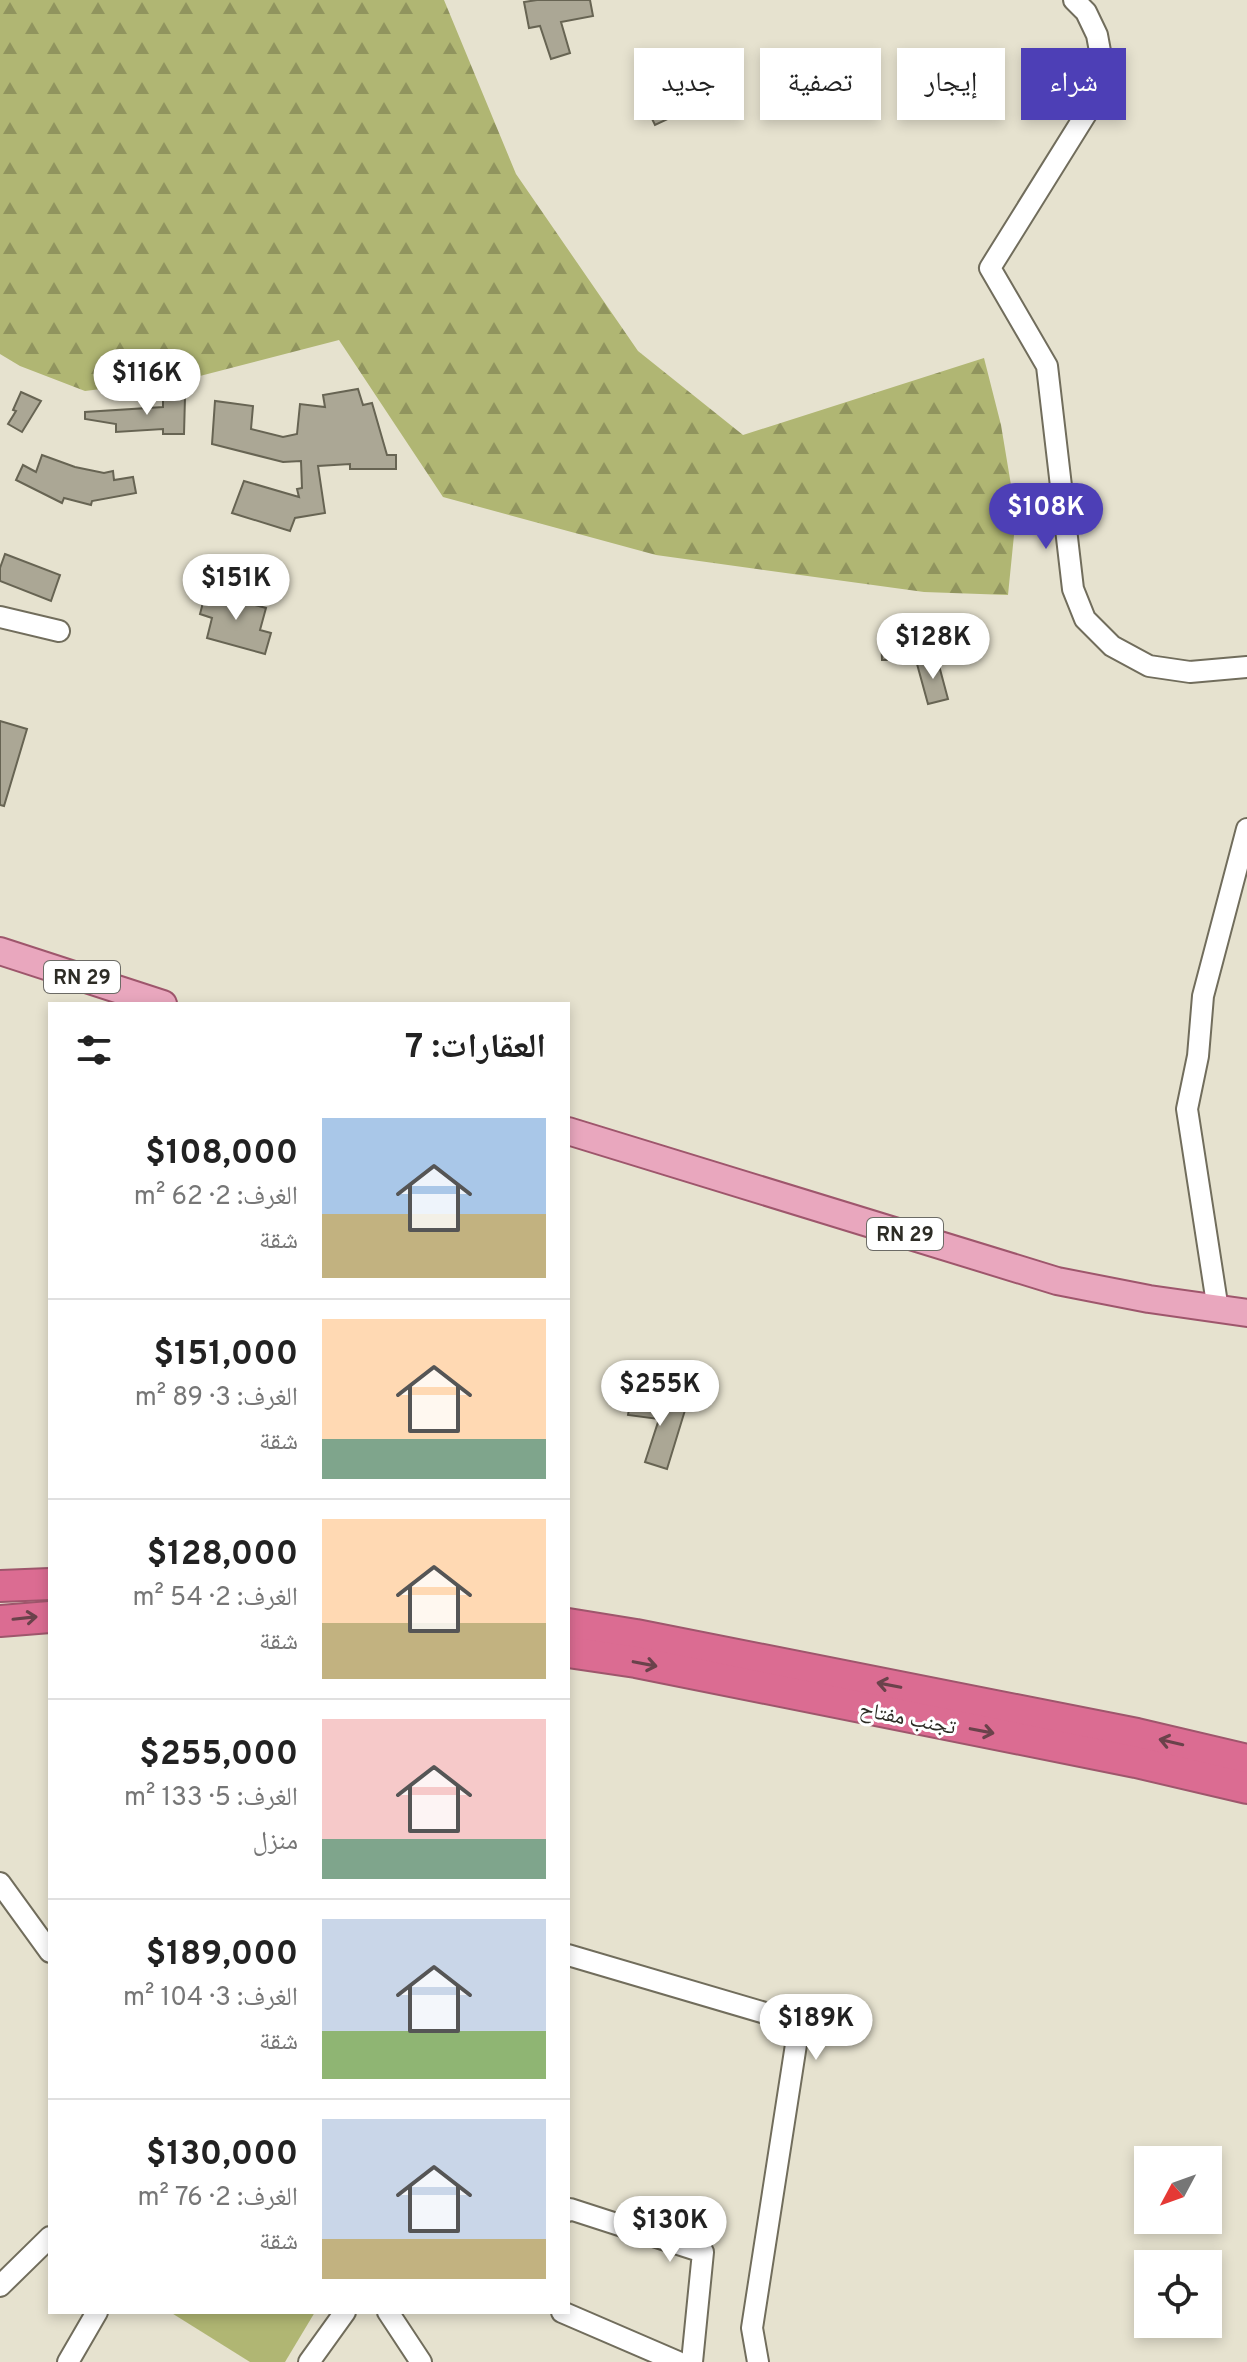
<!DOCTYPE html>
<html lang="ar">
<head>
<meta charset="utf-8">
<style>
  body { margin:0; font-family:Overpass,"Noto Naskh Arabic",sans-serif; background:#f2f2f2; color:#222; direction:rtl; height:100vh; display:flex; flex-direction:column; font-size:30px; white-space:nowrap }
  * { box-sizing:border-box; margin:0 }
  p { font-size:26px; color:#767676 }
  .icon { flex:none; width:44px; height:44px; fill:none; stroke:currentColor; stroke-width:2; stroke-linecap:round; stroke-linejoin:round }
  .map { position:relative; flex:1; overflow:hidden; direction:ltr }
  .drawer { position:absolute; left:48px; top:1002px; width:522px; height:1312px; display:flex; flex-direction:column; background:#fff; border-radius:0px; box-shadow:0 4px 12px #0003; direction:rtl }
  .drawer>* { flex:none }
  .top-card { position:absolute; left:594px; top:48px; width:532px; height:72px; direction:rtl; display:flex; gap:16px }
  .needle { width:52px; rotate:229deg }
  .controls { position:absolute; left:1134px; top:2146px; display:grid; gap:16px }
  .controls a { display:grid; place-items:center; width:88px; height:88px; border-radius:0px; background:#fff; box-shadow:0 4px 12px #0003; font-size:40px }
  .price { position:absolute; translate:-50% -68px; padding:0 18px; border-radius:28px; background:#fff; color:#222; font-size:26px; line-height:52px; filter:drop-shadow(0 2px 4px #0008) }
  .price::after { content:''; position:absolute; left:50%; top:48px; width:24px; height:18px; margin-left:-12px; background:inherit; clip-path:polygon(0 0,100% 0,50% 100%) }
  .price.selected { background:#4d3fb6; color:#fff }
  ul { padding:0; list-style:none }
  li { display:flex; align-items:center; gap:24px; height:200px; padding:0 24px }
  li+li { border-top:2px solid #e0e0e0 }
  li span { display:grid; place-items:center; flex:none; width:224px; height:160px; border-radius:0px; color:#555 }
  li>.icon { margin-inline-start:auto }
  span .icon { width:96px; height:96px; fill:#fffc; stroke-width:1 }
  li b { font-size:34px }
  h2 { display:flex; justify-content:space-between; align-items:center; height:96px; padding:0 24px; font-size:34px }
  .tag { padding:0 28px; border-radius:0px; background:#fff; box-shadow:0 4px 12px #0003; font-size:28px; line-height:72px }
  .tag.selected { background:#4d3fb6; color:#fff }
  .map>svg:first-child { display:block }
  .grass { fill:#b0b673 }
  .forest { fill:url(#forest-firs) }
  .building { fill:#aba795; stroke:#676453; stroke-width:2 }
  .lines { fill:none; stroke-linecap:round; stroke-linejoin:round }
  .minor-casing { stroke:#716d5c; stroke-width:24 }
  .major-casing { stroke:#9e566c; stroke-width:30 }
  .highway-casing { stroke:#9e566c; stroke-width:34 }
  .minor { stroke:#fff; stroke-width:20 }
  .major { stroke:#e9a7be; stroke-width:26 }
  .highway { stroke:#db6c92; stroke-width:30 }
  .oneway { stroke:#6a424b }
  .labels { text-anchor:middle; stroke-width:6; stroke-linejoin:round; paint-order:stroke }
  .shield { fill:#fff; stroke:#6c6b66; stroke-width:2 }
  .shield-label { font-size:20px; font-weight:bold; fill:#2d2c25 }
  .street-label { font-size:22px; fill:#2d2c25; stroke:#fff }
</style>
</head>
<body>
<div class="map">
<svg width="1247" height="2362" viewBox="0 0 1247 2362">
  <defs>
    <pattern id="forest-firs" width="22" height="20" patternUnits="userSpaceOnUse" patternTransform="scale(2)"><rect width="22" height="20" fill="#b0b673"/><path d="M5 1l3.5 6h-7zM16 11l3.5 6h-7z" fill="#90945e"/></pattern>
  </defs>
  <rect width="100%" height="100%" fill="#e6e2cf"/>
  <polygon class="grass" points="170,2312 315,2312 285,2362 250,2362"/>
  <polygon class="forest" points="0,0 444,0 516,174 638,351 743,435 984,358 1001,425 1016,515 1008,595 924,592 656,555 443,497 339,340 196,377 85,391 20,366 0,354"/>
  <g class="building">
    <polygon points="537,0 590,0 593,16 561,22 570,53 551,59 540,26 529,28 524,2"/>
    <polygon points="682,75 689,91 682,95 689,109 655,125 640,94"/>
    <polygon points="358,389 363,405 372,403 387,455 396,455 396,469 350,469 350,464 318,466 325,513 295,518 290,531 232,513 244,481 299,497 297,489 302,488 301,461 283,462 212,444 215,401 253,406 251,429 283,437 297,434 300,404 325,407 323,395"/>
    <polygon points="21,392 41,401 22,432 8,424 16,411 13,410"/>
    <polygon points="163,397 185,397 184,434 163,434 163,429 116,432 116,424 85,419 85,412 163,407"/>
    <polygon points="42,455 75,467 104,473 113,471 114,480 133,477 136,493 92,501 91,505 64,498 62,503 16,480 23,465 36,472"/>
    <polygon points="5,554 60,575 51,601 0,581 0,568"/>
    <polygon points="206,591 266,608 260,630 271,633 265,654 207,638 212,618 200,614"/>
    <polygon points="928,635 929,660 882,660 881,636"/>
    <polygon points="937,658 948,699 928,704 917,664"/>
    <polygon points="0,721 27,729 4,806 0,805"/>
    <polygon points="631,1398 664,1403 665,1400 686,1407 667,1469 645,1462 659,1419 628,1415"/>
  </g>
  <g class="lines">
    <defs>
      <g id="minor">
        <polyline points="1074,0 1086,12 1097,35 1102,62 1091,106 990,268 1047,366 1073,589 1085,619 1112,646 1149,666 1190,672 1247,667"/>
        <polyline points="0,617 59,631"/>
        <polyline points="1218,1310 1187,1109 1198,1056 1203,996 1247,829"/>
        <polyline points="0,1883 50,1952"/>
        <polyline points="568,1955 772,2015 789,2023 797,2038 752,2328 758,2362"/>
        <polyline points="568,2211 570,2209 703,2252 692,2362"/>
        <polyline points="0,2286 50,2237"/>
        <polyline points="388,2312 421,2362"/>
        <polyline points="562,2312 678,2362"/>
        <polyline points="68,2362 97,2312"/>
        <polyline points="309,2362 345,2312"/>
      </g>
      <g id="major">
        <polyline points="0,951 163,1004"/>
        <polyline points="568,1131 1057,1281 1149,1299 1247,1313"/>
      </g>
      <g id="highway">
        <polyline points="0,1586 50,1584"/>
        <polyline points="0,1621 50,1617"/>
        <polyline points="568,1624 636,1635 1137,1734 1247,1760"/>
        <polyline points="568,1652 636,1662 1136,1762 1247,1788"/>
      </g>
    </defs>
    <use href="#minor" class="minor-casing"/>
    <use href="#major" class="major-casing"/>
    <use href="#highway" class="highway-casing"/>
    <use href="#minor" class="minor"/>
    <use href="#major" class="major"/>
    <use href="#highway" class="highway"/>
  </g>
  <defs><path id="oneway-shaft" d="M-6 0H5M1.5-3L5.5 0L1.5 3" fill="none" stroke-width="1.6" stroke-linecap="round" stroke-linejoin="round" transform="scale(2)"/></defs>
  <g class="oneway">
    <use href="#oneway-shaft" transform="translate(25 1618) rotate(-6)"/>
    <use href="#oneway-shaft" transform="translate(645 1664) rotate(11)"/>
    <use href="#oneway-shaft" transform="translate(889 1685) rotate(-169)"/>
    <use href="#oneway-shaft" transform="translate(982 1731) rotate(11)"/>
    <use href="#oneway-shaft" transform="translate(1171 1742) rotate(-167)"/>
  </g>
  <g class="labels">
    <g class="shield">
      <rect x="44" y="961" width="76" height="32" rx="6"/>
      <rect x="867" y="1218" width="76" height="32" rx="6"/>
    </g>
    <g class="shield-label">
      <text x="82" y="984">RN 29</text>
      <text x="905" y="1241">RN 29</text>
    </g>
    <g class="street-label">
      <text transform="translate(908 1717) rotate(11)" y="8">تجنب مفتاح</text>
    </g>
  </g>
</svg>
<div class="controls">
<a><svg class="needle" viewBox="-14 -14 28 28"><path d="M0-13l5 13h-10z" fill="#e53935"/><path d="M0 13l5-13h-10z" fill="#767676"/></svg></a>
<a><svg class="icon" aria-label="locate" viewBox="0 0 24 24"><circle cx="12" cy="12" r="6"/><path d="M12 2v4M12 18v4M2 12h4M18 12h4"/></svg></a>
</div>
<b class="price" style="left:147px;top:417px">$116K</b>
<b class="price selected" style="left:1046px;top:551px">$108K</b>
<b class="price" style="left:236px;top:622px">$151K</b>
<b class="price" style="left:933px;top:681px">$128K</b>
<b class="price" style="left:660px;top:1428px">$255K</b>
<b class="price" style="left:816px;top:2062px">$189K</b>
<b class="price" style="left:670px;top:2264px">$130K</b>
<div class="top-card">
<a class="tag selected">شراء</a>
<a class="tag">إيجار</a>
<a class="tag">تصفية</a>
<a class="tag">جديد</a>
</div>
<section class="drawer">
<h2>العقارات: 7<svg class="icon" aria-label="filters" viewBox="0 0 24 24"><path d="M4 7h16M4 17h16"/><circle cx="9" cy="7" r="2"/><circle cx="15" cy="17" r="2"/></svg></h2>
<ul>
<li><span style="background:linear-gradient(#a9c7e8 60%,#c2b280 0)"><svg class="icon" aria-label="home" viewBox="0 0 24 24"><path d="M3 11l9-7 9 7M6 9v11h12V9"/></svg></span><div><b>$108,000</b><p>الغرف: 2 · 62 m²</p><p>شقة</p></div></li>
<li><span style="background:linear-gradient(#ffd9b3 75%,#7fa58c 0)"><svg class="icon" aria-label="home" viewBox="0 0 24 24"><path d="M3 11l9-7 9 7M6 9v11h12V9"/></svg></span><div><b>$151,000</b><p>الغرف: 3 · 89 m²</p><p>شقة</p></div></li>
<li><span style="background:linear-gradient(#ffd9b3 65%,#c2b280 0)"><svg class="icon" aria-label="home" viewBox="0 0 24 24"><path d="M3 11l9-7 9 7M6 9v11h12V9"/></svg></span><div><b>$128,000</b><p>الغرف: 2 · 54 m²</p><p>شقة</p></div></li>
<li><span style="background:linear-gradient(#f6c9c9 75%,#7fa58c 0)"><svg class="icon" aria-label="home" viewBox="0 0 24 24"><path d="M3 11l9-7 9 7M6 9v11h12V9"/></svg></span><div><b>$255,000</b><p>الغرف: 5 · 133 m²</p><p>منزل</p></div></li>
<li><span style="background:linear-gradient(#c9d6e8 70%,#8fb573 0)"><svg class="icon" aria-label="home" viewBox="0 0 24 24"><path d="M3 11l9-7 9 7M6 9v11h12V9"/></svg></span><div><b>$189,000</b><p>الغرف: 3 · 104 m²</p><p>شقة</p></div></li>
<li><span style="background:linear-gradient(#c9d6e8 75%,#c2b280 0)"><svg class="icon" aria-label="home" viewBox="0 0 24 24"><path d="M3 11l9-7 9 7M6 9v11h12V9"/></svg></span><div><b>$130,000</b><p>الغرف: 2 · 76 m²</p><p>شقة</p></div></li>
</ul>
</section>
</div>
</body>
</html>
